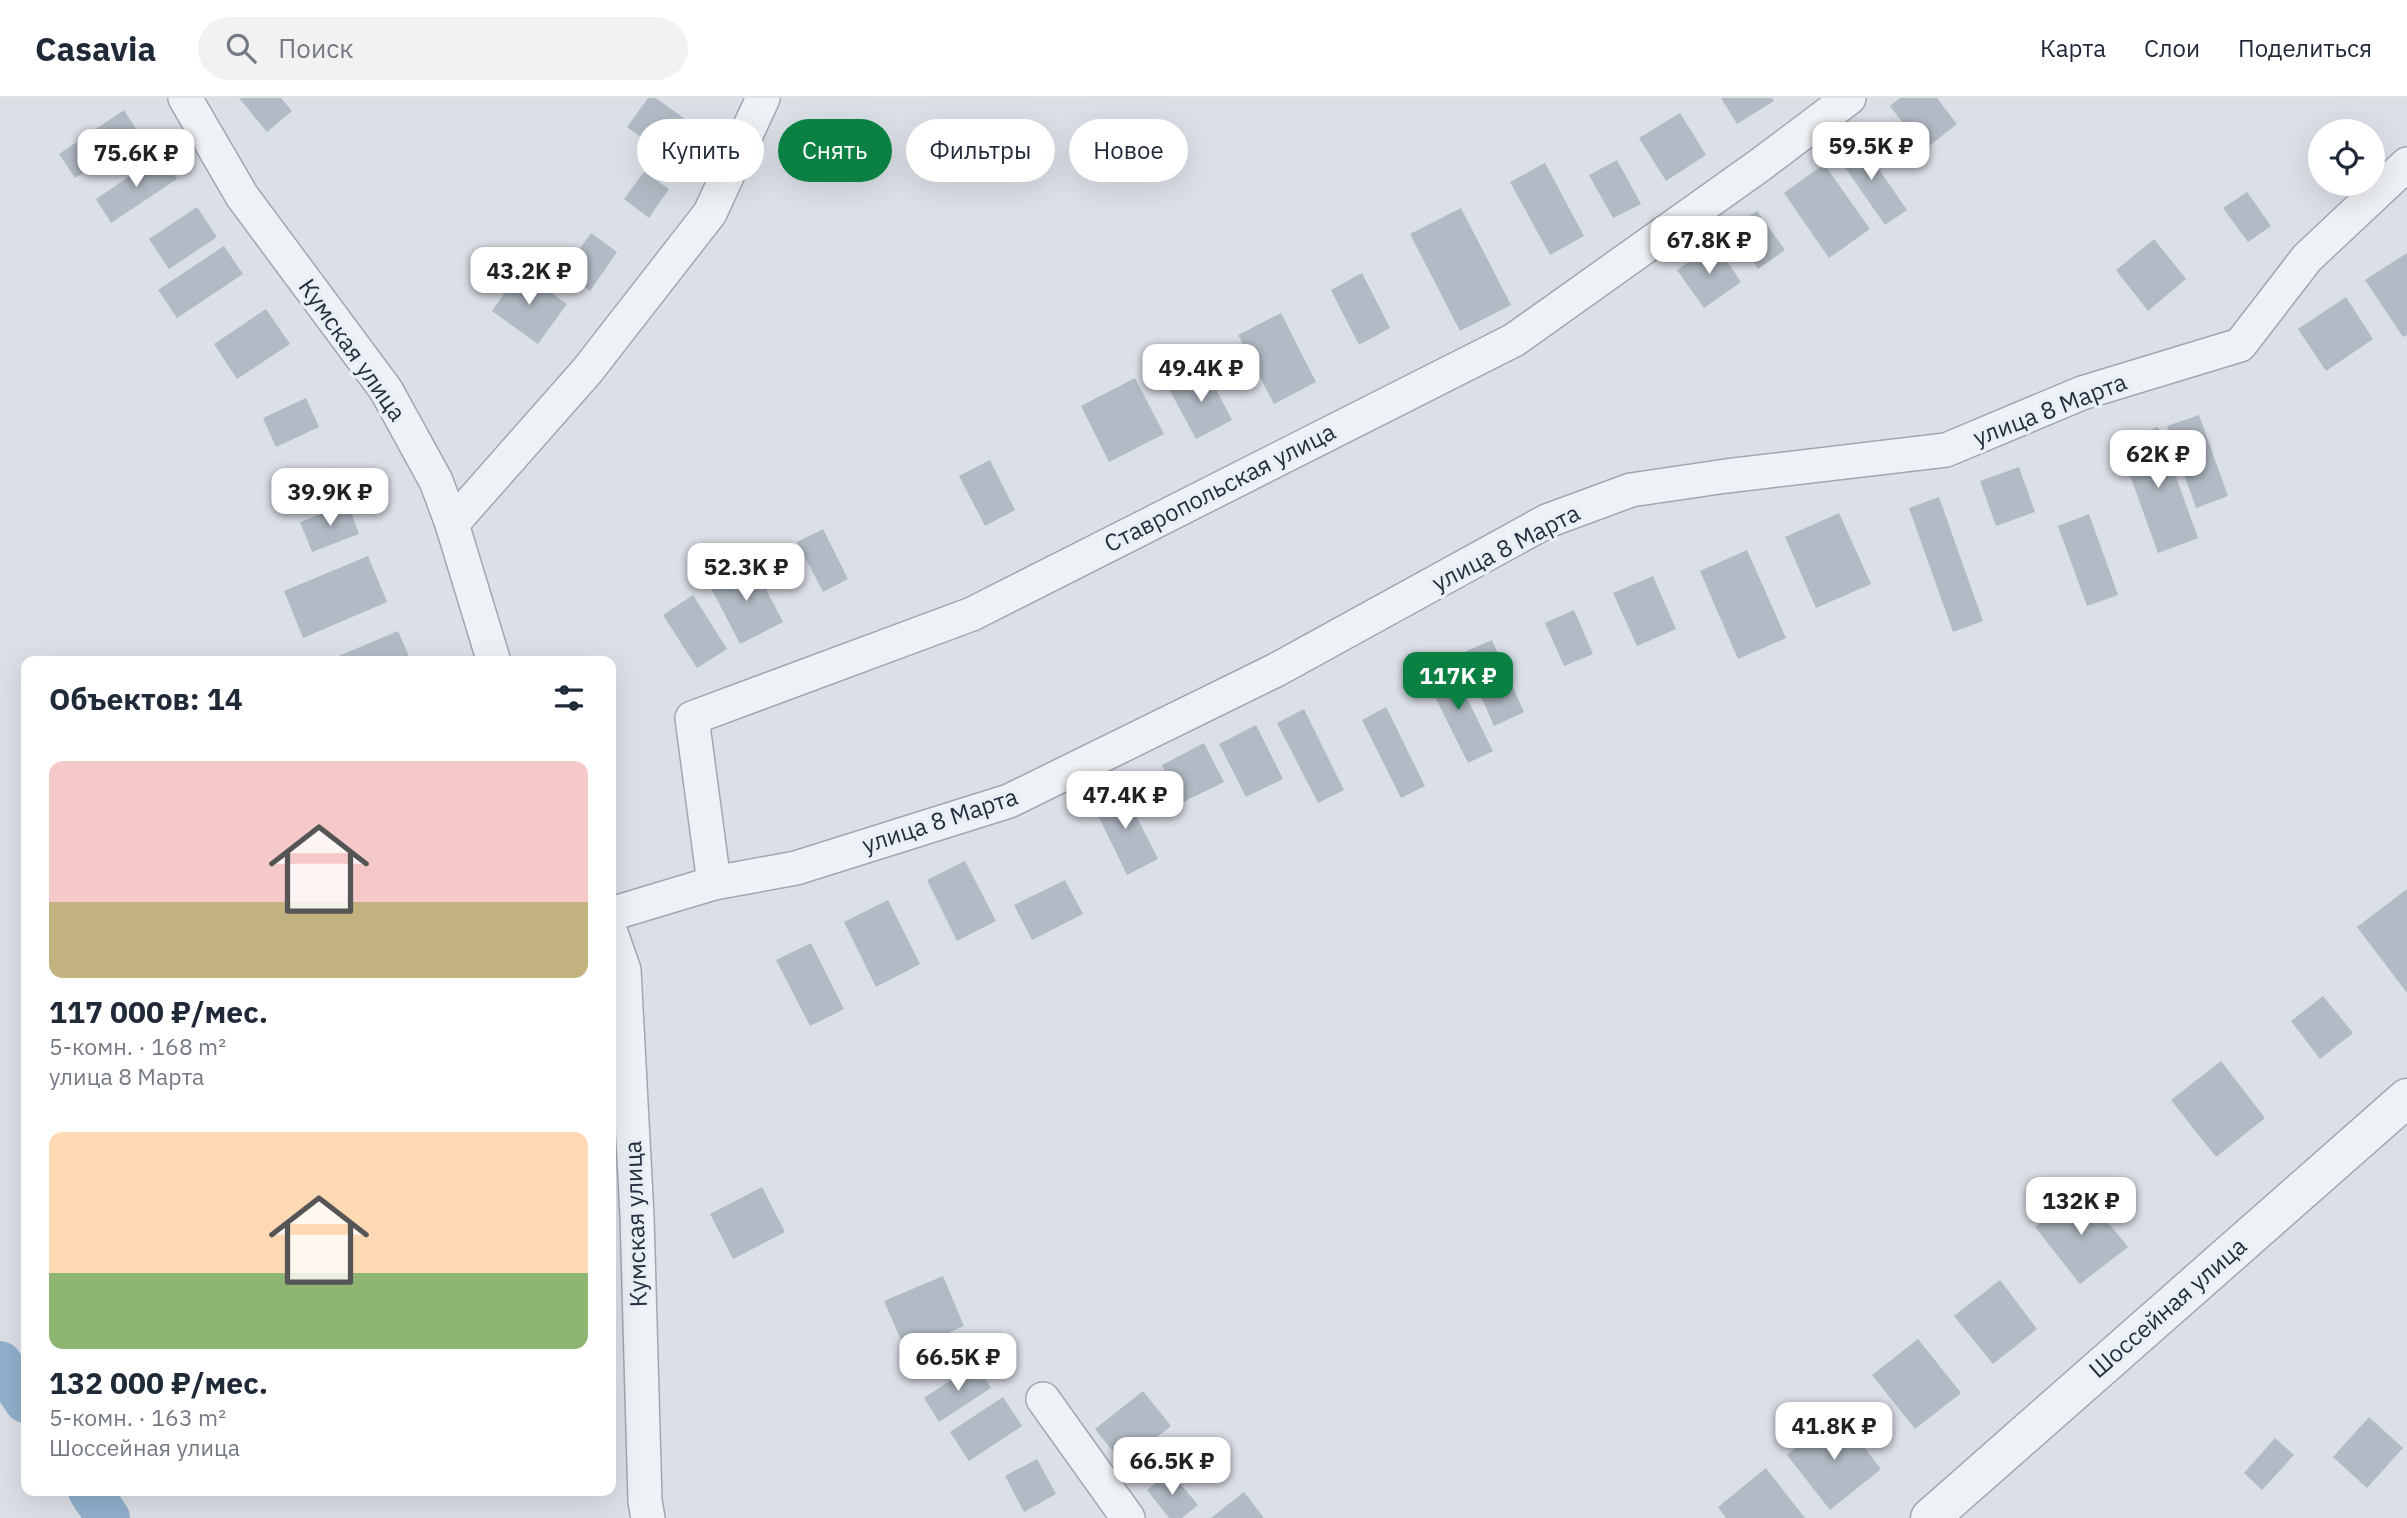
<!DOCTYPE html>
<html lang="ru">
<head>
<meta charset="utf-8">
<style>
  body { margin:0; font-family:"IBM Plex Sans",sans-serif; background:#f2f2f3; color:#1f2937; height:100vh; display:flex; flex-direction:column; font-size:26px; white-space:nowrap }
  * { box-sizing:border-box; margin:0 }
  p { font-size:23px; color:#747a83 }
  .icon { flex:none; width:38px; height:38px; fill:none; stroke:currentColor; stroke-width:2; stroke-linecap:round; stroke-linejoin:round }
  .map { position:relative; flex:1; overflow:hidden }
  .drawer { position:absolute; left:21px; top:558px; width:595px; height:840px; display:flex; flex-direction:column; background:#fff; border-radius:14px; box-shadow:0 7px 28px #0002 }
  .drawer>* { flex:none }
  .banner { position:absolute; left:637px; top:21px; width:665px; height:63px; display:flex; gap:14px }
  .tools { position:absolute; left:2308px; top:21px; display:grid; gap:14px }
  .tools a { display:grid; place-items:center; width:77px; height:77px; border-radius:50%; background:#fff; box-shadow:0 7px 28px #0002; font-size:35px }
  .price { position:absolute; translate:-50% -60px; padding:0 16px; border-radius:14px; background:#fff; color:#222; font-size:23px; line-height:46px; filter:drop-shadow(0 2px 4px #0008) }
  .price::after { content:''; position:absolute; left:50%; top:42px; width:21px; height:16px; margin-left:-10px; background:inherit; clip-path:polygon(0 0,100% 0,50% 100%) }
  .price.on { background:#0b8043; color:#fff }
  ul { padding:0; list-style:none }
  li { display:grid; align-content:center; gap:14px; height:371px; padding:0 28px }
  li span { display:grid; place-items:center; height:217px; border-radius:14px; color:#555 }
  li>.icon { margin-inline-start:auto }
  span .icon { width:126px; height:126px; fill:#fffc; stroke-width:1 }
  li b { font-size:30px }
  h2 { display:flex; justify-content:space-between; align-items:center; height:84px; padding:0 28px; font-size:30px }
  .tag { padding:0 24px; border-radius:32px; background:#fff; box-shadow:0 7px 28px #0002; font-size:24px; line-height:63px }
  .tag.on { background:#0b8043; color:#fff }
  header { display:flex; align-items:center; gap:42px; box-sizing:border-box; height:98px; padding:0 35px; background:#fff; border-bottom:2px solid #e0e1e3 }
  header strong { font-size:33px }
  nav { display:flex; gap:38px; margin-inline-start:auto; font-size:24px }
  .search { width:490px; height:63px; background:#f2f2f3; display:flex; align-items:center; gap:18px; box-sizing:border-box; padding:0 24px; border-radius:38px; color:#747a83; font-size:26px }
  .map>svg:first-child { display:block }
  .lines { fill:none; stroke-linecap:round; stroke-linejoin:round }
  .canal { stroke:#91b0cc; stroke-width:44 }
  .building { fill:#b2bac5 }
  .minor-casing { stroke:#a0a7b1; stroke-width:36 }
  .tertiary-casing { stroke:#a0a7b1; stroke-width:41 }
  .minor { stroke:#eef1f5; stroke-width:33 }
  .tertiary { stroke:#eef1f5; stroke-width:38 }
  .labels { text-anchor:middle; stroke-width:7; stroke-linejoin:round; paint-order:stroke }
  .street-label { font-size:24px; fill:#242f3f; stroke:#eaeff5 }
</style>
</head>
<body>
<header>
<strong>Casavia</strong>
<div class="search"><svg class="icon" aria-label="search" viewBox="0 0 24 24"><circle cx="10" cy="10" r="6"/><path d="M15 15l6 6"/></svg>Поиск</div>
<nav><a>Карта</a><a>Слои</a><a>Поделиться</a></nav>
</header>
<div class="map">
<svg width="2407" height="1420" viewBox="0 0 2407 1420">
  <rect width="100%" height="100%" fill="#dbe0e7"/>
  <g class="lines">
    <g class="canal">
      <polyline points="0,1265 26,1303"/>
      <polyline points="90,1393 108,1420"/>
    </g>
  </g>
  <g class="building">
    <polygon points="239,0 281,0 292,13 267,34"/>
    <polygon points="648,0 656,0 708,38 685,71 627,29"/>
    <polygon points="1721,0 1772,0 1774,3 1737,26"/>
    <polygon points="1900,0 1937,0 1957,26 1924,52 1890,8"/>
    <polygon points="124,12 140,37 75,80 59,56"/>
    <polygon points="1680,15 1706,57 1666,83 1639,40"/>
    <polygon points="1857,40 1907,112 1885,127 1835,55"/>
    <polygon points="161,57 177,81 111,125 96,101"/>
    <polygon points="1617,62 1641,106 1613,120 1589,77"/>
    <polygon points="1545,65 1584,138 1550,157 1510,84"/>
    <polygon points="1824,66 1870,131 1829,160 1784,95"/>
    <polygon points="644,74 669,91 649,120 624,101"/>
    <polygon points="2247,94 2271,128 2248,144 2223,110"/>
    <polygon points="197,109 217,139 169,171 149,141"/>
    <polygon points="1461,110 1511,207 1460,233 1410,136"/>
    <polygon points="1757,113 1785,152 1758,171 1731,131"/>
    <polygon points="591,135 617,154 590,193 563,174"/>
    <polygon points="2154,141 2186,181 2148,213 2116,172"/>
    <polygon points="1715,146 1741,184 1704,210 1677,172"/>
    <polygon points="224,148 243,176 177,220 158,192"/>
    <polygon points="2407,155 2407,237 2403,239 2365,182"/>
    <polygon points="520,173 567,206 538,246 492,213"/>
    <polygon points="1362,175 1390,230 1359,247 1331,192"/>
    <polygon points="2346,199 2373,241 2326,273 2298,231"/>
    <polygon points="266,211 290,246 237,281 214,246"/>
    <polygon points="1281,215 1316,284 1274,306 1238,237"/>
    <polygon points="1206,272 1232,322 1196,341 1169,291"/>
    <polygon points="1135,280 1164,336 1109,364 1081,308"/>
    <polygon points="306,300 319,329 276,349 263,320"/>
    <polygon points="2199,317 2228,398 2196,410 2167,328"/>
    <polygon points="2158,329 2198,440 2158,455 2118,344"/>
    <polygon points="990,362 1015,412 985,428 959,378"/>
    <polygon points="333,369 341,391 281,414 273,392"/>
    <polygon points="2019,369 2035,414 1996,428 1980,383"/>
    <polygon points="1939,399 1983,523 1953,534 1909,410"/>
    <polygon points="348,406 359,436 312,454 300,424"/>
    <polygon points="1839,415 1871,486 1816,510 1785,439"/>
    <polygon points="2089,416 2118,497 2087,508 2058,428"/>
    <polygon points="823,431 848,481 823,494 797,444"/>
    <polygon points="1747,452 1786,540 1738,561 1700,473"/>
    <polygon points="368,458 387,504 303,540 284,493"/>
    <polygon points="752,464 783,524 740,546 709,486"/>
    <polygon points="1653,478 1676,531 1637,548 1613,495"/>
    <polygon points="693,497 727,551 697,570 663,517"/>
    <polygon points="1574,512 1593,556 1564,568 1545,525"/>
    <polygon points="398,533 411,563 327,563"/>
    <polygon points="1492,542 1524,614 1494,628 1462,555"/>
    <polygon points="1448,562 1493,653 1468,665 1423,575"/>
    <polygon points="1386,609 1425,688 1401,700 1362,622"/>
    <polygon points="1304,611 1344,692 1318,705 1277,625"/>
    <polygon points="1256,627 1283,681 1246,699 1219,646"/>
    <polygon points="1204,645 1224,684 1181,705 1162,667"/>
    <polygon points="1122,690 1158,761 1127,777 1092,705"/>
    <polygon points="965,763 996,823 957,843 927,782"/>
    <polygon points="1065,782 1083,816 1032,842 1014,807"/>
    <polygon points="2407,791 2407,895 2357,829"/>
    <polygon points="888,802 920,866 876,889 844,824"/>
    <polygon points="811,845 844,911 810,928 776,862"/>
    <polygon points="2323,898 2353,935 2320,961 2291,923"/>
    <polygon points="2221,963 2265,1020 2216,1059 2171,1002"/>
    <polygon points="762,1089 785,1134 733,1161 710,1116"/>
    <polygon points="2082,1092 2128,1149 2080,1186 2035,1129"/>
    <polygon points="943,1178 964,1228 906,1253 884,1203"/>
    <polygon points="2000,1182 2037,1231 1993,1266 1954,1218"/>
    <polygon points="1918,1241 1961,1295 1915,1331 1872,1277"/>
    <polygon points="976,1266 991,1290 939,1324 924,1300"/>
    <polygon points="1143,1293 1171,1328 1123,1366 1095,1331"/>
    <polygon points="1003,1299 1022,1328 969,1363 950,1334"/>
    <polygon points="1838,1316 1881,1371 1830,1412 1787,1357"/>
    <polygon points="2369,1319 2403,1350 2367,1390 2333,1359"/>
    <polygon points="2275,1340 2294,1357 2262,1392 2244,1375"/>
    <polygon points="1037,1361 1056,1396 1024,1414 1005,1378"/>
    <polygon points="1766,1370 1805,1420 1726,1420 1718,1409"/>
    <polygon points="1170,1373 1198,1407 1182,1420 1169,1420 1147,1392"/>
    <polygon points="1244,1394 1264,1420 1211,1420"/>
  </g>
  <g class="lines">
    <defs>
      <g id="minor">
        <polyline points="185,0 242,98 386,292 436,383 452,426 494,564"/>
        <polyline points="452,426 587,273 710,115 763,0"/>
        <polyline points="714,785 692,620 972,516 1514,242 1760,67 1849,0"/>
        <polyline points="611,816 714,785 796,770 1009,703 1276,572 1547,423 1631,392 1726,378 1946,352 2082,295 2240,247 2307,160 2407,66"/>
        <polyline points="611,835 624,872 637,1118 645,1403 648,1420"/>
        <polyline points="1043,1301 1128,1420"/>
      </g>
      <polyline id="tertiary" points="1930,1420 2407,1000"/>
    </defs>
    <use href="#minor" class="minor-casing"/>
    <use href="#tertiary" class="tertiary-casing"/>
    <use href="#minor" class="minor"/>
    <use href="#tertiary" class="tertiary"/>
  </g>
  <g class="labels">
    <g class="street-label">
      <text transform="translate(352 252) rotate(55)" y="8">Кумская улица</text>
      <text transform="translate(2050 312) rotate(-21)" y="8">улица 8 Марта</text>
      <text transform="translate(1220 390) rotate(-27)" y="8">Ставропольская улица</text>
      <text transform="translate(1506 450) rotate(-27)" y="8">улица 8 Марта</text>
      <text transform="translate(940 723) rotate(-18)" y="8">улица 8 Марта</text>
      <text transform="translate(636 1126) rotate(-92)" y="8">Кумская улица</text>
      <text transform="translate(2168 1210) rotate(-41)" y="8">Шоссейная улица</text>
    </g>
  </g>
</svg>
<div class="tools">
<a><svg class="icon" aria-label="locate" viewBox="0 0 24 24"><circle cx="12" cy="12" r="6"/><path d="M12 2v4M12 18v4M2 12h4M18 12h4"/></svg></a>
</div>
<b class="price" style="left:1871px;top:84px">59.5K ₽</b>
<b class="price" style="left:136px;top:91px">75.6K ₽</b>
<b class="price" style="left:1709px;top:178px">67.8K ₽</b>
<b class="price" style="left:529px;top:209px">43.2K ₽</b>
<b class="price" style="left:1201px;top:306px">49.4K ₽</b>
<b class="price" style="left:2158px;top:392px">62K ₽</b>
<b class="price" style="left:330px;top:430px">39.9K ₽</b>
<b class="price" style="left:746px;top:505px">52.3K ₽</b>
<b class="price on" style="left:1458px;top:614px">117K ₽</b>
<b class="price" style="left:1125px;top:733px">47.4K ₽</b>
<b class="price" style="left:2081px;top:1139px">132K ₽</b>
<b class="price" style="left:958px;top:1295px">66.5K ₽</b>
<b class="price" style="left:1834px;top:1364px">41.8K ₽</b>
<b class="price" style="left:1172px;top:1399px">66.5K ₽</b>
<div class="banner">
<a class="tag">Купить</a>
<a class="tag on">Снять</a>
<a class="tag">Фильтры</a>
<a class="tag">Новое</a>
</div>
<section class="drawer">
<h2>Объектов: 14<svg class="icon" aria-label="filters" viewBox="0 0 24 24"><path d="M4 7h16M4 17h16"/><circle cx="9" cy="7" r="2"/><circle cx="15" cy="17" r="2"/></svg></h2>
<ul>
<li><span style="background:linear-gradient(#f6c9c9 65%,#c2b280 0)"><svg class="icon" aria-label="home" viewBox="0 0 24 24"><path d="M3 11l9-7 9 7M6 9v11h12V9"/></svg></span><div><b>117 000 ₽/мес.</b><p>5-комн. · 168 m²</p><p>улица 8 Марта</p></div></li>
<li><span style="background:linear-gradient(#ffd9b3 65%,#8fb573 0)"><svg class="icon" aria-label="home" viewBox="0 0 24 24"><path d="M3 11l9-7 9 7M6 9v11h12V9"/></svg></span><div><b>132 000 ₽/мес.</b><p>5-комн. · 163 m²</p><p>Шоссейная улица</p></div></li>
</ul>
</section>
</div>
</body>
</html>
